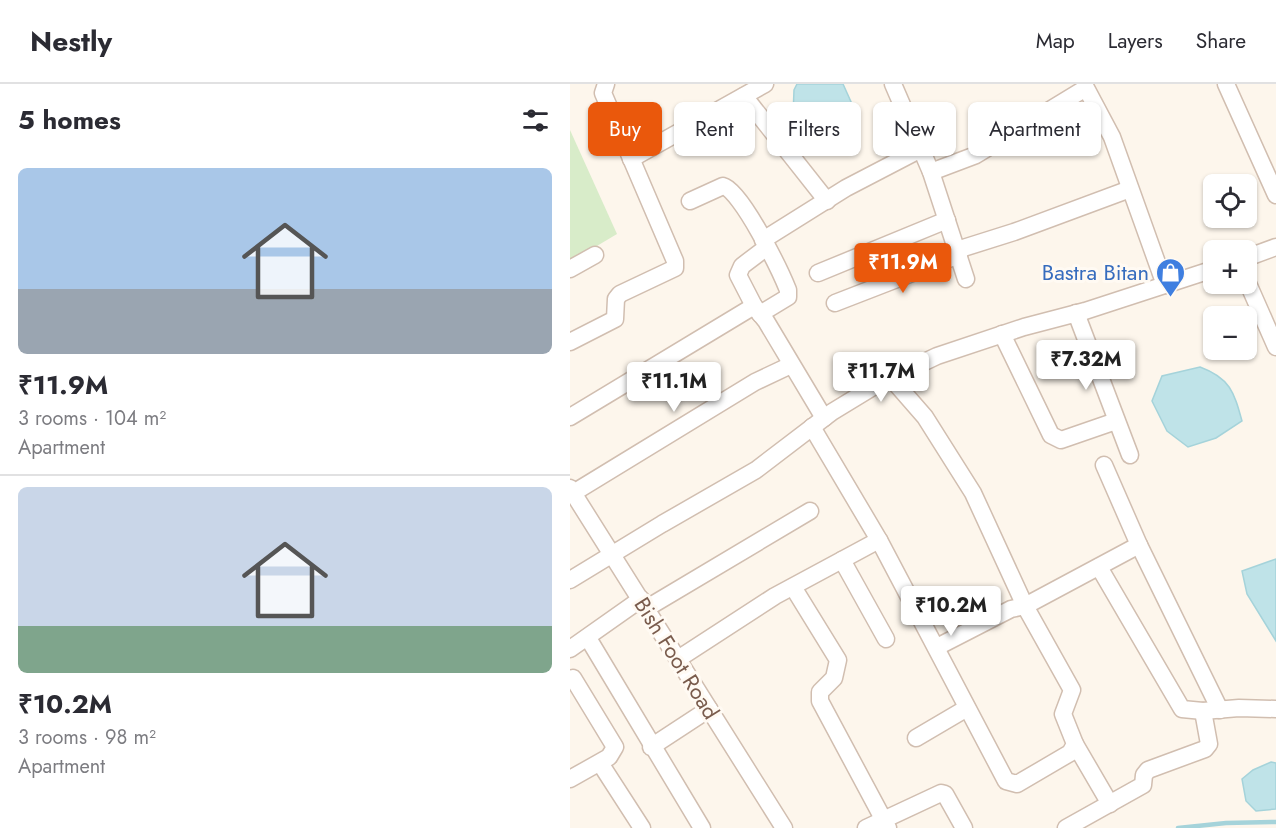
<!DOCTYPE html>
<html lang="en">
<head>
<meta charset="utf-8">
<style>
  body { margin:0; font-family:Jost,sans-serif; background:#f7f7f7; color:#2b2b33; height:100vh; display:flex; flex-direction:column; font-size:22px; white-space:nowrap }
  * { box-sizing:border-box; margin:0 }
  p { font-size:20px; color:#7c7c81 }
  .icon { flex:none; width:33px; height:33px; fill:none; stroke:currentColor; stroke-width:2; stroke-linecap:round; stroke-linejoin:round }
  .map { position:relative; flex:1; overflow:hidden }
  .drawer { display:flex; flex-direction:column; background:#fff; width:570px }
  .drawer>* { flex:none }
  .banner { position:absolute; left:18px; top:18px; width:570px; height:54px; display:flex; gap:12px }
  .buttons { position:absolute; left:633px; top:90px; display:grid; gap:12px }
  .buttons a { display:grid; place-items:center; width:54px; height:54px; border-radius:9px; background:#fff; box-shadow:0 2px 4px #0004; font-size:30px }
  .price { position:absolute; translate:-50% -51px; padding:0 14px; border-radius:6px; background:#fff; color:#222; font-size:20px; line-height:39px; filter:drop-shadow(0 2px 3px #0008) }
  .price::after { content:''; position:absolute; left:50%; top:36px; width:18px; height:14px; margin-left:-9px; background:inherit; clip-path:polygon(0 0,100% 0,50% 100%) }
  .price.selected { background:#ea580c; color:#fff }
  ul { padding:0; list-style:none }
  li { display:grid; align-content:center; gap:12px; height:318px; padding:0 18px }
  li+li { border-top:2px solid #e1e1e2 }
  li span { display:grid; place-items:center; height:186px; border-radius:9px; color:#555 }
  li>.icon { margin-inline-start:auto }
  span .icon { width:108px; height:108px; fill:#fffc; stroke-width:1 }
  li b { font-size:26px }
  h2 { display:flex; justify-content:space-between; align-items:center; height:72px; padding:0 18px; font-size:26px }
  .tag { padding:0 21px; border-radius:9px; background:#fff; box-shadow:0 2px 4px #0004; font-size:21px; line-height:54px }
  .tag.selected { background:#ea580c; color:#fff }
  header { display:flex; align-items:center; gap:36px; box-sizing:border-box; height:84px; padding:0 30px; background:#fff; border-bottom:2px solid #e1e1e2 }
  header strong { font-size:28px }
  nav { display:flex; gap:33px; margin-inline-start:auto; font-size:21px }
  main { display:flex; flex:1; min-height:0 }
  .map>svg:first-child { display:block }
  .green { fill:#d8ecc9 }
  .water { fill:#bfe3e8; stroke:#a5d3da; stroke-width:1.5 }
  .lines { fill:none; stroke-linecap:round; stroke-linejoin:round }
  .stream { stroke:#a5d3da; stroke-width:4.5 }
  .street-casing { stroke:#d1beb0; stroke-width:19 }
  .street { stroke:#fff; stroke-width:16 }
  .labels { text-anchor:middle; stroke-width:6; stroke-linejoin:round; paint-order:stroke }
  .shop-label { font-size:22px; fill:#366cbe; stroke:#fffaf3; text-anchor:end }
  .street-label { font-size:22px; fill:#7a5c4d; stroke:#fffaf3 }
</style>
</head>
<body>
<header>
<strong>Nestly</strong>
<nav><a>Map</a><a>Layers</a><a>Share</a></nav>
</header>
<main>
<section class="drawer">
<h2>5 homes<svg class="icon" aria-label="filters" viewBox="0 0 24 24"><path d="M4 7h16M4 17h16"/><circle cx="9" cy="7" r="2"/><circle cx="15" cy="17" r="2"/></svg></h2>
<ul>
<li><span style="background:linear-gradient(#a9c7e8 65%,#9aa5b1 0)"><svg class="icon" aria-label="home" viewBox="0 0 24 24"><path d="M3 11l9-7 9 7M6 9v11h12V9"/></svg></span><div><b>₹11.9M</b><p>3 rooms · 104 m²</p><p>Apartment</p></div></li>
<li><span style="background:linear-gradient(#c9d6e8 75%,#7fa58c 0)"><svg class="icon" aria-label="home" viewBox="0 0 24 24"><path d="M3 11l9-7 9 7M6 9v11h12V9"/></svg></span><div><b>₹10.2M</b><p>3 rooms · 98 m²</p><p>Apartment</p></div></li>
</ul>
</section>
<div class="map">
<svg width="706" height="744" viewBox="0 0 706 744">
  <rect width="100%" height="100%" fill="#fdf6ec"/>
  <polygon class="green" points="0,46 47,150 0,178"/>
  <g class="water">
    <polygon points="227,0 273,0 286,29 244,53 223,32 224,6"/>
    <path d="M 630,283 C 660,294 664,308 672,337 L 646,354 L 618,363 L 597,347 L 582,317 L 592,292 Z"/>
    <polygon points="706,475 706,557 677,510 672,487"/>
    <polygon points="701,678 706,679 706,725 686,727 676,717 672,695 683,686"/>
  </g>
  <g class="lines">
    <polyline class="stream" points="608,744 656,739 706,738"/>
    <defs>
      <g id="street">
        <polyline points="323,0 361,88 396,195"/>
        <polyline points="656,0 706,111"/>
        <polyline points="174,12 257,117"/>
        <polyline points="61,75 195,0"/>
        <polyline points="361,88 406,71 516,4 542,53 595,201"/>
        <path d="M 120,117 L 153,102 C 171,106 210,186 218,206 L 218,213 L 190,230"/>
        <polyline points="193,156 276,104 351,65"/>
        <polyline points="197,163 172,182 168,191 184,222 196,237 254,334"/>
        <polyline points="387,166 444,148 560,105"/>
        <polyline points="676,174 706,163"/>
        <polyline points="0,185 25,171"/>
        <polyline points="248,189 377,136"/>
        <polyline points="676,195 706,263"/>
        <polyline points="265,219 389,171"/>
        <polyline points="506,229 560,371"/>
        <polyline points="432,250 481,351 491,356 546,337"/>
        <polyline points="0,258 45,235 46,215 50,210 105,184 105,177 33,9 36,0"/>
        <polyline points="0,333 184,222"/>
        <polyline points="242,343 309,456 436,697 447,700 500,669 505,660 493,630 502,606 455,522 403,409 355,333 321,294"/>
        <polyline points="534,381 569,461 650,626"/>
        <polyline points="0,404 214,744"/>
        <polyline points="0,411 185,298 221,281"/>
        <polyline points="272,476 316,555"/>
        <polyline points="529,483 612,625 633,627 669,624 706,625"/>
        <polyline points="0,496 92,440 186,386 262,328 308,300 367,272 454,243 515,227 644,185"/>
        <polyline points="223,503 268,576 264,594 250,608 250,617 318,744"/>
        <polyline points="77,524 240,427"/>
        <polyline points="18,554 132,744"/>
        <polyline points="367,563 441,525 455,522 569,461"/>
        <polyline points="0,565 71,515"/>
        <polyline points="108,575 205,512 309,456"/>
        <polyline points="346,654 397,624"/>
        <polyline points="505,660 540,720"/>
        <polyline points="81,663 139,625"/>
        <polyline points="30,679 72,744"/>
        <polyline points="0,695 39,673 45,663 3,594"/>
        <polyline points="296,744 371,709 375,710 394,744"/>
        <polyline points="496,744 573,701 574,691 578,686 635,665 639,660 633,627"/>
      </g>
    </defs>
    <use href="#street" class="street-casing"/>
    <use href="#street" class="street"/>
  </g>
  <defs>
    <symbol id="shop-pin" viewBox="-11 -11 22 30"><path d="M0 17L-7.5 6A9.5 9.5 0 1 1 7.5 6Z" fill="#3f7fe0" stroke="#fffaf3"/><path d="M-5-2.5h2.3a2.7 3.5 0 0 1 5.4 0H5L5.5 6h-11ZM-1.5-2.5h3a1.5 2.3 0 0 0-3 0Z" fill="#fff"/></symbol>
  </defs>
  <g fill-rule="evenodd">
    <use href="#shop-pin" x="584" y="172" width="33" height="45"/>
  </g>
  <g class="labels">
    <g class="shop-label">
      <text x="579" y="196">Bastra Bitan</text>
    </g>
    <g class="street-label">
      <text transform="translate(107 574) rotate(58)" y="8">Bish Foot Road</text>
    </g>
  </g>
</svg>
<div class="buttons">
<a><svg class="icon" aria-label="locate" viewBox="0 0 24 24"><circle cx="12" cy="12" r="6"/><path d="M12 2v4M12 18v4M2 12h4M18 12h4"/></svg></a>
<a>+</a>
<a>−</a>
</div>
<b class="price selected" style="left:333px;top:210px">₹11.9M</b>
<b class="price" style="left:516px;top:307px">₹7.32M</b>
<b class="price" style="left:311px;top:319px">₹11.7M</b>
<b class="price" style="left:104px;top:329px">₹11.1M</b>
<b class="price" style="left:381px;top:553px">₹10.2M</b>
<div class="banner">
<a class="tag selected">Buy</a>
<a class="tag">Rent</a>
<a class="tag">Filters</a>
<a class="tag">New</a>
<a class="tag">Apartment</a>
</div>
</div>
</main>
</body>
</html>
